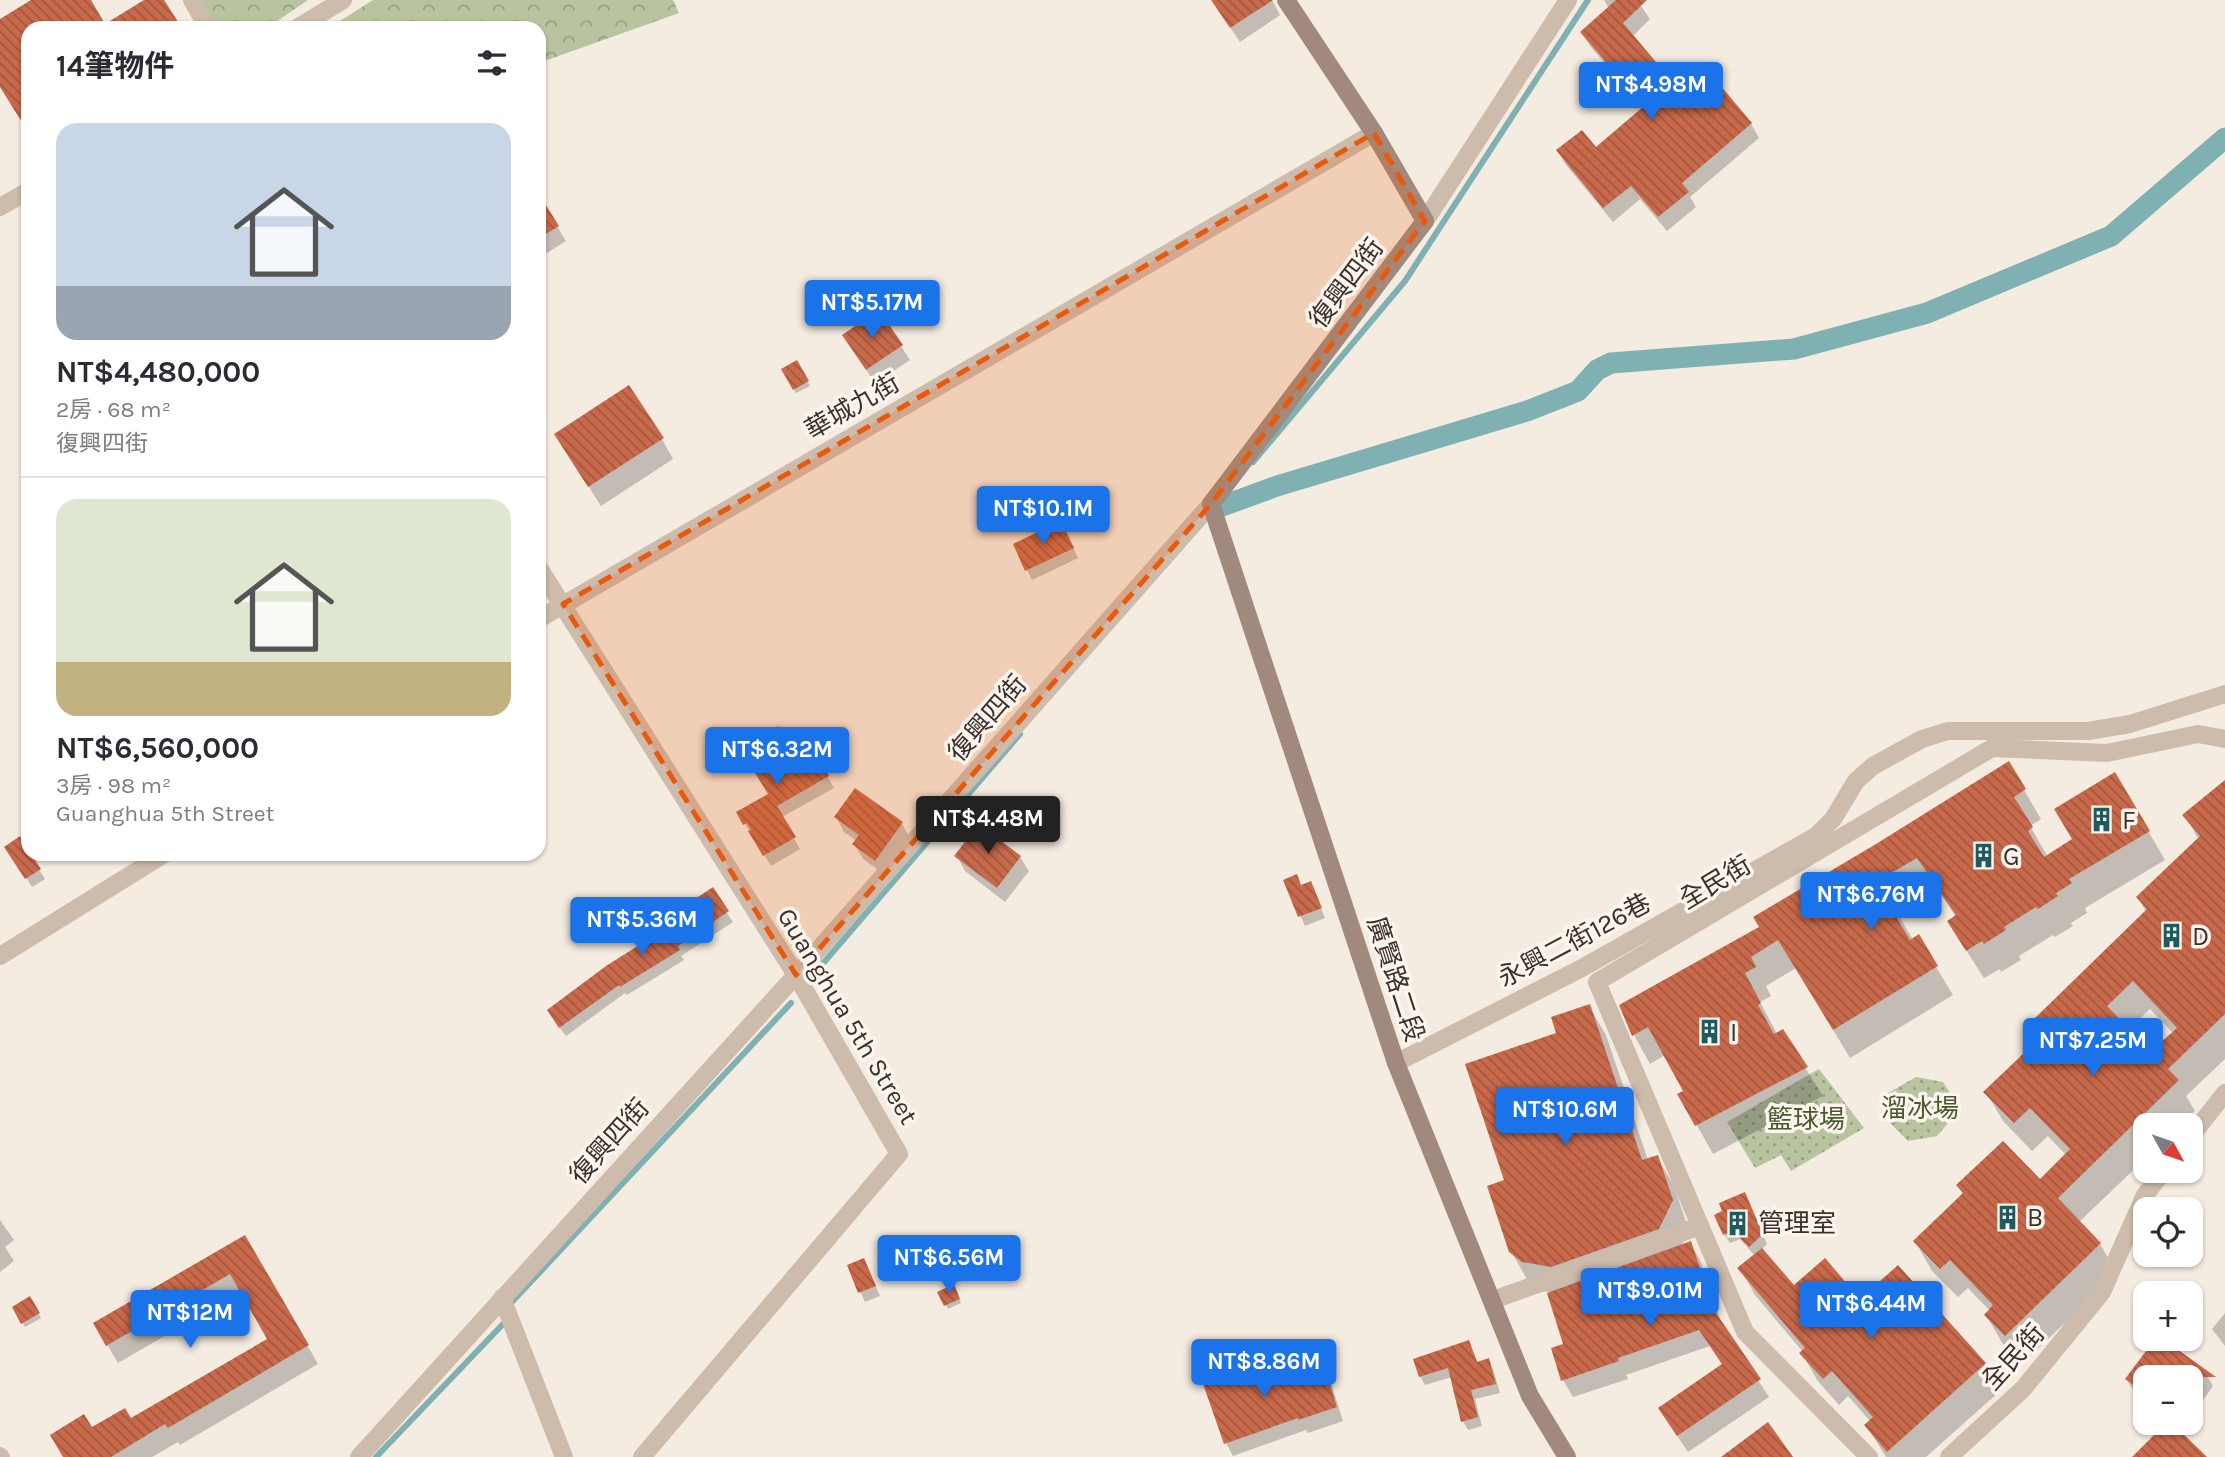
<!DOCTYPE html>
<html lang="zh-TW">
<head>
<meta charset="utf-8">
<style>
  body { margin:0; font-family:Karla,"Noto Sans TC",sans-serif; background:#f7f7f7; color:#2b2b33; height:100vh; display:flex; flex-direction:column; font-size:26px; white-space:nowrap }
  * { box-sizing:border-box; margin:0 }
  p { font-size:23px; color:#7c7c81 }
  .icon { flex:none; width:38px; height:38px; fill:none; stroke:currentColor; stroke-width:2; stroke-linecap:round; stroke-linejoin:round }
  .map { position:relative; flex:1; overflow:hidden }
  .drawer { position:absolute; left:21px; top:21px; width:525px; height:840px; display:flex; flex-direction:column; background:#fff; border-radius:21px; box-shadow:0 2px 5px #0004 }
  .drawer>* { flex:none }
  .needle { width:46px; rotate:130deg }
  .fabs { position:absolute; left:2133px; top:1113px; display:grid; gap:14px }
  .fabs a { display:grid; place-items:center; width:70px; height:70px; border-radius:14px; background:#fff; box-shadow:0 2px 5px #0004; font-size:35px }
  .price { position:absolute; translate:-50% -60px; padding:0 16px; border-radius:7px; background:#1a73e8; color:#fff; font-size:23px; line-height:46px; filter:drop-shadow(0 2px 4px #0008) }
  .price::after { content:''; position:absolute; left:50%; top:42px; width:21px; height:16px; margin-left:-10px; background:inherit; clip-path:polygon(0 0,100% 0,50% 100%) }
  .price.active { background:#222; color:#fff }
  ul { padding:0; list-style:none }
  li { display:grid; align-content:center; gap:14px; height:371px; padding:0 35px }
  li+li { border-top:2px solid #e1e1e2 }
  li span { display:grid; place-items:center; height:217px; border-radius:21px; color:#555 }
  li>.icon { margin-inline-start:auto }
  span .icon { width:126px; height:126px; fill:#fffc; stroke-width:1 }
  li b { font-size:30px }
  h2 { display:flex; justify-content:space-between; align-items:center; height:84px; padding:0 35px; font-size:30px }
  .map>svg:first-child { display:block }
  .forest { fill:url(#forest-crowns) }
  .park { fill:url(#park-dots) }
  .shadow { fill:#0003; fill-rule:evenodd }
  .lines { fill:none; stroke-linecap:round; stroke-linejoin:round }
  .stream { stroke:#7fb0b2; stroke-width:6 }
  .canal { stroke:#7fb0b2; stroke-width:21 }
  .building { fill:url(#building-back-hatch); fill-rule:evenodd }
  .street { stroke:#cdbbac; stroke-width:18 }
  .secondary { stroke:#a18a7d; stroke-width:18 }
  .marked { fill:#e8590c; fill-opacity:0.2; stroke:#e8590c; stroke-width:5; stroke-dasharray:14 9; stroke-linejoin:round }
  .labels { text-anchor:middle; stroke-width:7; stroke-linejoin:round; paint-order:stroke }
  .street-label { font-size:26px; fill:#3b302b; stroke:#fbf5ee }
  .poi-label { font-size:26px; fill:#3b302b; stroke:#fbf5ee; text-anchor:start }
  .park-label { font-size:26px; fill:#4a5a2e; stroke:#fbf5ee }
</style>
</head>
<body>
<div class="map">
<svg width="2225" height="1457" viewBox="0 0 2225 1457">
  <defs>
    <pattern id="forest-crowns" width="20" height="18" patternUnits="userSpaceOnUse" patternTransform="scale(1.75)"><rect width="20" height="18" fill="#b8c4a0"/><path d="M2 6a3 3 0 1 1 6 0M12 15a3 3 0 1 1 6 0" fill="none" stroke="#97a083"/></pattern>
    <pattern id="park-dots" width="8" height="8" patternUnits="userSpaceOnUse" patternTransform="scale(1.75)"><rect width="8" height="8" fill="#b8c4a0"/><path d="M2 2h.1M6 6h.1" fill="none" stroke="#97a083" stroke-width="1.8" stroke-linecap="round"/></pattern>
    <pattern id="building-back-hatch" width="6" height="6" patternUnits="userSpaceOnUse" patternTransform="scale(1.75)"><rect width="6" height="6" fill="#c8694b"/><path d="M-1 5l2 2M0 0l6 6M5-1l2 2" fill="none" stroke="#a4573f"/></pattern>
  </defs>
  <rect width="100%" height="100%" fill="#f4ebe1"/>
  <g class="forest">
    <polygon points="194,0 308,0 267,28 211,28"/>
    <polygon points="373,0 673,0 679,13 539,63 539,28 329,28"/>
  </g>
  <g class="park">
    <polygon points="1819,1069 1864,1128 1791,1171 1781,1155 1755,1168 1727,1122"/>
    <polygon points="1916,1077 1943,1082 1960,1109 1937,1136 1908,1141 1889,1122 1888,1093"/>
  </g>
  <g class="shadow">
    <polygon points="1212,0 1272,0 1280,15 1240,42"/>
    <polygon points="1604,0 1637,0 1650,19 1632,37 1678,90 1751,124 1759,138 1690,197 1696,207 1667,231 1640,199 1613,222 1566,165 1558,151 1595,149 1644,109 1590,46 1582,32 1609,8"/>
    <polygon points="539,197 566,241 539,258"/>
    <polygon points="901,346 910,360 875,383 853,350"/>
    <polygon points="797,362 810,386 796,393 783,370"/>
    <polygon points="662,439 673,459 601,506 568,454"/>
    <polygon points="1066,532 1078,558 1032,580 1015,545"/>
    <polygon points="2008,763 2041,819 2030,826 2048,857 2074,840 2115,774 2165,860 2085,908 2087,913 2071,923 2073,926 2055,937 2053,935 2019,956 2021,960 2001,972 2000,969 1984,978 1966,950 1956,917 1935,886 1895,909 1913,940 1918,937 1953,995 1850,1058 1796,968 1766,986 1771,996 1760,1002 1777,1034 1782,1031 1823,1096 1713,1154 1680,1095 1685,1091 1665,1055 1650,1064 1634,1035 1621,1006 1761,928"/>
    <polygon points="821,765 834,788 782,817 800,849 771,866 738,813"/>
    <path d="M 2225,782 L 2225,1059 L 2186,1096 L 2195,1111 L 2180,1125 L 2146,1125 L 2146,1158 L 2079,1222 L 2100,1244 L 2117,1273 L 2022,1364 L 2003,1344 L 1986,1315 L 1990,1311 L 1968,1288 L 1958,1297 L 1932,1271 L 1915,1241 L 1963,1195 L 1958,1186 L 2039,1181 L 2066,1155 L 2048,1136 L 2032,1151 L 2003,1121 L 1986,1092 L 2044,1036 L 2035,1021 L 2146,912 L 2138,898 L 2199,840 L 2185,816 ZM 2150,1009 L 2173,1033 L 2151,1054 L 2128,1030 Z"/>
    <polygon points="836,817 902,824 910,838 884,874 863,859 854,844 857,841 844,832"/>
    <polygon points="7,847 28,852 45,879 32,887"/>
    <polygon points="82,854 97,854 87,861"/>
    <polygon points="957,856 1020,857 1029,871 1005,902 965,871"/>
    <polygon points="1296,877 1302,887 1311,884 1325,918 1305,926 1285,881"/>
    <polygon points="712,890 733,922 681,956 684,960 627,995 625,993 566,1036 554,1020 681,921"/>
    <polygon points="1589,1006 1606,1035 1648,1160 1657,1157 1674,1186 1689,1231 1681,1247 1690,1243 1700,1260 1721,1323 1769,1397 1688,1452 1670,1425 1723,1366 1710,1346 1626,1375 1628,1379 1573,1397 1563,1380 1553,1350 1566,1345 1549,1292 1540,1291 1528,1281 1511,1251 1506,1181 1558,1034"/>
    <polygon points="1745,1194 1767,1244 1761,1250 1794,1288 1860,1301 1898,1267 1985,1364 2000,1391 1926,1457 1886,1457 1866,1425 1870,1421 1848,1396 1839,1405 1817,1380 1802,1353 1803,1352 1755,1295 1740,1268 1755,1256 1740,1239 1730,1243 1724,1234"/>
    <polygon points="0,1220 14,1240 5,1247 14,1261 0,1272"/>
    <polygon points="245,1237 318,1364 180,1445 178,1442 152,1457 65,1457 91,1430 131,1420 270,1339 242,1291 118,1363 95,1324"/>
    <polygon points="849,1266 868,1269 880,1296 865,1302"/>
    <polygon points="956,1290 961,1303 948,1309 940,1292"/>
    <polygon points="30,1299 41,1318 25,1327 14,1308"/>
    <polygon points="2225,1313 2225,1346 2212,1329"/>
    <polygon points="2157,1339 2160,1339 2205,1372 2213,1386 2191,1417 2191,1377 2146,1377 2146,1401 2135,1394 2127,1379"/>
    <polygon points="1469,1342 1478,1363 1488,1360 1493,1369 1500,1393 1475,1399 1482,1426 1468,1430 1463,1421 1452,1377 1425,1385 1420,1376"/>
    <polygon points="1268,1359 1281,1387 1325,1373 1332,1386 1343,1421 1308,1433 1306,1430 1233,1456 1226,1443"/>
    <polygon points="2175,1423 2187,1423 2183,1428"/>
  </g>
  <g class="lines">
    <g class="stream">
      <polyline points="1253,462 1405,281 1588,0"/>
      <polyline points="813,975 1020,734"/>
      <polyline points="511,1303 791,1003"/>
      <polyline points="376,1457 504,1323"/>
    </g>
    <polyline class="canal" points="1214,509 1277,486 1527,411 1578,391 1597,370 1611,363 1794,349 1927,313 2111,236 2225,138"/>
  </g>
  <g class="building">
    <polygon points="31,0 91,0 105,24 144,0 164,0 182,28 28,28 28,132 0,87 0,19"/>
    <polygon points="1211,0 1273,0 1230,28"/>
    <polygon points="1616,0 1647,0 1623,23 1678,88 1704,66 1752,123 1682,183 1689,192 1658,217 1631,186 1603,208 1556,150 1582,130 1596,147 1644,106 1580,32"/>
    <polygon points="539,194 559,226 539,238"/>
    <polygon points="879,310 903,345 866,370 842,335"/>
    <polygon points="797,360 809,381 793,390 781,369"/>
    <polygon points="629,385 664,438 588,487 554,434"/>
    <polygon points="1061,521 1074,548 1025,571 1013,544"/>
    <polygon points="778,726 784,737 790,733 812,768 821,763 829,776 777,806 796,837 763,856 748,831 751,830 747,823 743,825 736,812 768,794 747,760 752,758 745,748"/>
    <polygon points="2009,761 2026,789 2014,797 2033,827 2028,831 2044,857 2072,839 2054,809 2115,772 2150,831 2069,879 2072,883 2056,893 2058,896 2038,909 2036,907 2004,927 2006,930 1984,944 1982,941 1966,951 1947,921 1956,915 1917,858 1879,880 1897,910 1893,912 1910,940 1919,934 1938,966 1833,1030 1778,940 1751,957 1756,967 1745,973 1761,1003 1758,1005 1774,1034 1783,1029 1808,1067 1695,1126 1677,1094 1683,1091 1648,1027 1632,1036 1619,1005 1759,927 1753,917 1876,844"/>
    <path d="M 2225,780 L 2225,1014 L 2168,1069 L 2179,1080 L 2058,1198 L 2101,1243 L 2005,1336 L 1984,1315 L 1993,1305 L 1950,1260 L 1940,1269 L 1913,1241 L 1963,1193 L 1956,1185 L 2003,1141 L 2040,1179 L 2070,1149 L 2030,1108 L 2014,1123 L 1983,1092 L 2045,1033 L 2033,1020 L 2147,909 L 2136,897 L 2200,836 L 2182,815 ZM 2133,981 L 2177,1028 L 2151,1051 L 2107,1006 Z"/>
    <polygon points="855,788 903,822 875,861 852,844 859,835 834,817"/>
    <polygon points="979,824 1021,856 997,888 954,856"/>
    <polygon points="20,836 28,849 28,854 31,854 41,869 25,879 4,847"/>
    <polygon points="1297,874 1301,885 1311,881 1322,908 1298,917 1283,880"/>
    <polygon points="713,887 729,911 678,946 680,950 620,987 619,985 559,1028 547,1010 606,966 679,920 674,913"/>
    <polygon points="1590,1004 1642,1160 1658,1155 1673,1200 1659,1229 1551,1267 1522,1262 1509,1252 1487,1186 1504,1180 1465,1064 1556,1033 1551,1017"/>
    <polygon points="1745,1192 1763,1234 1749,1247 1733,1231 1723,1235 1714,1215 1722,1211 1719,1203"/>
    <polygon points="245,1235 309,1345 168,1428 165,1424 111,1457 63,1457 50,1435 84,1414 92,1427 125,1408 131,1418 267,1339 230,1274 106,1346 93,1323"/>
    <polygon points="1691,1241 1714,1310 1761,1379 1677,1436 1658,1408 1722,1364 1699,1330 1618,1358 1619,1361 1561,1381 1551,1348 1563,1344 1547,1293"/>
    <polygon points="1762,1248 1794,1285 1825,1258 1860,1299 1898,1265 1986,1363 1887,1452 1864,1425 1873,1417 1832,1371 1823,1379 1799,1353 1805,1348 1737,1268"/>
    <polygon points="864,1258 876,1286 858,1293 847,1265"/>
    <polygon points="954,1284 960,1299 944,1306 937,1292"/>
    <polygon points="30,1296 40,1313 21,1324 12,1307"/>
    <polygon points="2155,1339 2163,1339 2216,1377 2146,1377 2146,1394 2125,1379"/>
    <polygon points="1469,1340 1477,1362 1489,1358 1496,1384 1471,1390 1478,1417 1461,1422 1448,1368 1419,1377 1413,1359"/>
    <polygon points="1269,1357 1279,1385 1326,1371 1337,1407 1298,1420 1298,1418 1224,1444 1202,1381"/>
    <polygon points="1768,1422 1793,1457 1721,1457"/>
    <polygon points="2166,1423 2172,1423 2207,1457 2132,1457"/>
  </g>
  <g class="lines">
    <g class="street">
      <polyline points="192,0 208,28"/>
      <polyline points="297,28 343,0"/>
      <polyline points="0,207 28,191"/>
      <polyline points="1425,221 1568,0"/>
      <polyline points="539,568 796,975 899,1154 642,1457"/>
      <polyline points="539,619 1374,133"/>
      <polyline points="0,956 164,854"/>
      <polyline points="1396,1063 1582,968 1816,836 1833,819 1856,781 1873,766 1922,739 1948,731 2088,731 2130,724 2225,694"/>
      <polyline points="2191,1136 2225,1093"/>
      <polyline points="502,1298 564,1457"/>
      <polyline points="1493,1300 1700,1226"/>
      <polyline points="0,1456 1,1457"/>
      <polyline points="359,1457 796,975 1211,504"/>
      <polyline points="1869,1457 1745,1332 1597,982 1992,748 2107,753 2198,734 2225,739"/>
      <polyline points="1949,1457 2023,1389 2102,1292 2145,1195 2164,1171"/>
    </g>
    <polyline class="secondary" points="1286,0 1374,133 1425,221 1211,504 1396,1063 1530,1396 1567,1457"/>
  </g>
  <path class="marked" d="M 1374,133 L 1425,221 L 1211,504 L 796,975 L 563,604 Z"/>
  <defs>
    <symbol id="building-bare" viewBox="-9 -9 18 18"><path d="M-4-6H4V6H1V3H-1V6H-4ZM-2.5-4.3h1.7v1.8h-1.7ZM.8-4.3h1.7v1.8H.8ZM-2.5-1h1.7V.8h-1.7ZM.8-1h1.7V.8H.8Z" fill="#1f5a5e" stroke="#fbf5ee" stroke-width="2.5" paint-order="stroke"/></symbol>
  </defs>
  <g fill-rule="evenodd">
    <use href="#building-bare" x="2084" y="802" width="35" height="35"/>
    <use href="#building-bare" x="1966" y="838" width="35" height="35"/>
    <use href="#building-bare" x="2154" y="918" width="35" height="35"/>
    <use href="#building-bare" x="1692" y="1014" width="35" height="35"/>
    <use href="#building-bare" x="1990" y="1200" width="35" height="35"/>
    <use href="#building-bare" x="1720" y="1206" width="35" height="35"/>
  </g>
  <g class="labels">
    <g class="street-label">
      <text transform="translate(1346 283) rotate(-53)" y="9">復興四街</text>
      <text transform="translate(852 406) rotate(-30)" y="9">華城九街</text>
      <text transform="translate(987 718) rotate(-49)" y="9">復興四街</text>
      <text transform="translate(1715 882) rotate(-31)" y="9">全民街</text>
      <text transform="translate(1574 940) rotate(-28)" y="9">永興二街126巷</text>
      <text transform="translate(1396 979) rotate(72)" y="9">廣賢路二段</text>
      <text transform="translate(848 1016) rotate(59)" y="9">Guanghua 5th Street</text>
      <text transform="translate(609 1141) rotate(-48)" y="9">復興四街</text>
      <text transform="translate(2013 1357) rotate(-48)" y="9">全民街</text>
    </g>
    <g class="poi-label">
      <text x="2122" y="829">F</text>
      <text x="2003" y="865">G</text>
      <text x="2192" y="945">D</text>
      <text x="1730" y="1041">I</text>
      <text x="2027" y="1226">B</text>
      <text x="1758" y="1232">管理室</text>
    </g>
    <g class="park-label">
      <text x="1920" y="1117">溜冰場</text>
      <text x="1806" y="1128">籃球場</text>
    </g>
  </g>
</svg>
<div class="fabs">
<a><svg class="needle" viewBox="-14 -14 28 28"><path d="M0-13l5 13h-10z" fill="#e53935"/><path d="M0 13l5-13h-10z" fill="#7c7c81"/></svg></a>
<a><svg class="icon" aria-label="locate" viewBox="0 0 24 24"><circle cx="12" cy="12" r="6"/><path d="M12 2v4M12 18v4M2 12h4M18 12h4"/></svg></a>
<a>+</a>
<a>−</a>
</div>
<b class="price" style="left:1651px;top:122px">NT$4.98M</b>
<b class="price" style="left:872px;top:340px">NT$5.17M</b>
<b class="price" style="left:1043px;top:546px">NT$10.1M</b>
<b class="price" style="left:777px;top:787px">NT$6.32M</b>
<b class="price active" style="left:988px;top:856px">NT$4.48M</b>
<b class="price" style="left:1871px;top:932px">NT$6.76M</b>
<b class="price" style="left:642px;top:957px">NT$5.36M</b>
<b class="price" style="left:2093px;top:1078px">NT$7.25M</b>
<b class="price" style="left:1565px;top:1147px">NT$10.6M</b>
<b class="price" style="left:949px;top:1295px">NT$6.56M</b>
<b class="price" style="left:1650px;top:1328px">NT$9.01M</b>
<b class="price" style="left:1871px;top:1341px">NT$6.44M</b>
<b class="price" style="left:190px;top:1350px">NT$12M</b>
<b class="price" style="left:1264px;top:1399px">NT$8.86M</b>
<section class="drawer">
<h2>14筆物件<svg class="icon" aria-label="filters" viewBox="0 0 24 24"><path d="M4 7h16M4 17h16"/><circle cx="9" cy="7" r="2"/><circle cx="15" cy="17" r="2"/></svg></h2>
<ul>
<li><span style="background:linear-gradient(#c9d6e8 75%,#9aa5b1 0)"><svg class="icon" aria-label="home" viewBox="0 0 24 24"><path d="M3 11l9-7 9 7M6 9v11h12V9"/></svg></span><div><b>NT$4,480,000</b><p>2房 · 68 m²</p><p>復興四街</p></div></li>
<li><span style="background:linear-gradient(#dfe7d0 75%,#c2b280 0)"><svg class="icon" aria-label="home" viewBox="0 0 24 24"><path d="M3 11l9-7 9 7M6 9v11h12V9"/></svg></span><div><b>NT$6,560,000</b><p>3房 · 98 m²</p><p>Guanghua 5th Street</p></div></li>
</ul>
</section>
</div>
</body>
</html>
